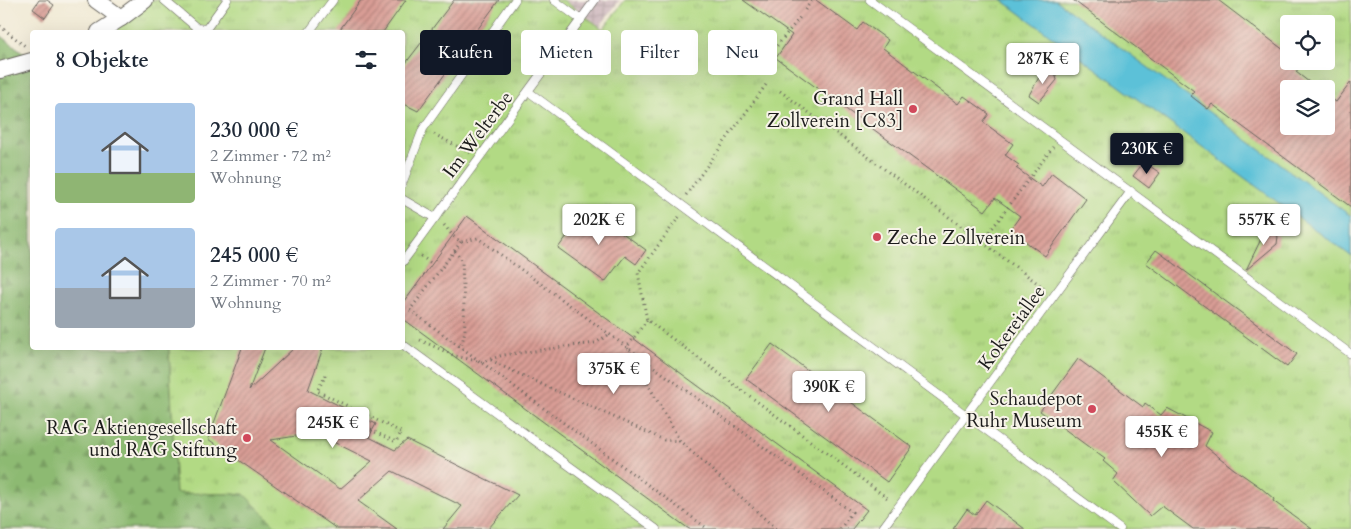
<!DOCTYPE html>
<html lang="de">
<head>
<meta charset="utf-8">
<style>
  body { margin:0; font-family:Cardo,serif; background:#f6f6f7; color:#1f2937; height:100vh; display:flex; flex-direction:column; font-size:19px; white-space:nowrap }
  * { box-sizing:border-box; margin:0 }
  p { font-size:16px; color:#747a83 }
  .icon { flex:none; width:28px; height:28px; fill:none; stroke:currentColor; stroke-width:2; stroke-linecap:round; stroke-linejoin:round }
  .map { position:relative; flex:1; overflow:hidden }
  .drawer { position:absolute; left:30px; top:30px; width:375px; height:320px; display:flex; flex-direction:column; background:#fff; border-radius:5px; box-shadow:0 5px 20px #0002 }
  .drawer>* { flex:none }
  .guide { position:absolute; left:420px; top:30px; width:475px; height:45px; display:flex; gap:10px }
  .controls { position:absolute; left:1280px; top:15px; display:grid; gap:10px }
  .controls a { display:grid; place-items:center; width:55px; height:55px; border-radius:5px; background:#fff; box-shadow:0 5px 20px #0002; font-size:25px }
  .price { position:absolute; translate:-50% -42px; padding:0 11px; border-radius:5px; background:#fff; color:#222; font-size:16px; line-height:32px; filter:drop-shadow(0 1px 2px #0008) }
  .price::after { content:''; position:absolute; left:50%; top:30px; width:15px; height:11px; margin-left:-8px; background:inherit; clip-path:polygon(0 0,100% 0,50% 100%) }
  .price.selected { background:#111827; color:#fff }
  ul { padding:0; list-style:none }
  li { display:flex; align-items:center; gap:15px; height:125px; padding:0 25px }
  li span { display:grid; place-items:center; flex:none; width:140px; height:100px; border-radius:5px; color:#555 }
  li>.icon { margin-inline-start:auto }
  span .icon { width:60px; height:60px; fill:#fffc; stroke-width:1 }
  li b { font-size:21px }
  h2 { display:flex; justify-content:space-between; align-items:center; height:60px; padding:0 25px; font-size:21px }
  .pill { padding:0 18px; border-radius:5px; background:#fff; box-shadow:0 5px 20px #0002; font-size:18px; line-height:45px }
  .pill.selected { background:#111827; color:#fff }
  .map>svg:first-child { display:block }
  .industrial { fill:url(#industrial-grid) }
  .forest { fill:url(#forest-firs); stroke:#546b47 }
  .park { fill:url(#park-tufts); stroke:#677b50; fill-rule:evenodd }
  .water { fill:#5bc1d8; stroke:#3c6e7a }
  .building { fill:url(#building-hatch); fill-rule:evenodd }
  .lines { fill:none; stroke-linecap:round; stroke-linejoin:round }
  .service-casing { stroke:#67645d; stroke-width:9 }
  .minor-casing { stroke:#67645d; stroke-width:18 }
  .path { stroke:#67645d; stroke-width:3; stroke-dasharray:1 4; stroke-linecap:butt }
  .service { stroke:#fff; stroke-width:8 }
  .minor { stroke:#fff; stroke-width:16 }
  .poi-dot { fill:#d1495b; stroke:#f7f3e8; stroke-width:2 }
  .labels { text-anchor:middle; stroke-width:4; stroke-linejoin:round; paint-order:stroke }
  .poi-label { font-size:19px; fill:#1c1c1c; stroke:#f7f3e8; text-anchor:end }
  .street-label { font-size:19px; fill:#1c1c1c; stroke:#f7f3e8 }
</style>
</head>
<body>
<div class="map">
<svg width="1351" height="529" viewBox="0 0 1351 529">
  <defs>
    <pattern id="industrial-grid" width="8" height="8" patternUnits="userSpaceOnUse" patternTransform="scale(1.25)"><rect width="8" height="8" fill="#d2bec2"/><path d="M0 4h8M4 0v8" fill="none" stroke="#b4a3a6"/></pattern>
    <pattern id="forest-firs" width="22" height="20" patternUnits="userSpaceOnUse" patternTransform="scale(1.25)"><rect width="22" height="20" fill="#8dba72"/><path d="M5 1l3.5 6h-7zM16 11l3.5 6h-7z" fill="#799f62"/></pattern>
    <pattern id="park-tufts" width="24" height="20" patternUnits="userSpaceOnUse" patternTransform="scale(1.25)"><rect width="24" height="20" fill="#b2da84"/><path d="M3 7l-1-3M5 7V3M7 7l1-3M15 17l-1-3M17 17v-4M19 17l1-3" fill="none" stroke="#98ba71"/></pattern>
    <pattern id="building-hatch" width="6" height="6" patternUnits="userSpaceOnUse" patternTransform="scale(1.25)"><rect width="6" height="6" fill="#d99d95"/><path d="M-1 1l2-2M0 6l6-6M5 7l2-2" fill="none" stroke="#af7f79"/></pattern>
  </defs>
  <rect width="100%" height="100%" fill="#f7f3e8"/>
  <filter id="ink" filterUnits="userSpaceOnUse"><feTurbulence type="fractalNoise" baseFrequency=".02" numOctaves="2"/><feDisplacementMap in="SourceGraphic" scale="10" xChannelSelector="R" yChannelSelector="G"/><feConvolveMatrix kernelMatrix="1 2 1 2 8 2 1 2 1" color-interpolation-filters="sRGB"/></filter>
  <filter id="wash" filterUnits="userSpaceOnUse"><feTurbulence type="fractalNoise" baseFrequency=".0096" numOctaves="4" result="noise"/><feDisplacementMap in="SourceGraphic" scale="20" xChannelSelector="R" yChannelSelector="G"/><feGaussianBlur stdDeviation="1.12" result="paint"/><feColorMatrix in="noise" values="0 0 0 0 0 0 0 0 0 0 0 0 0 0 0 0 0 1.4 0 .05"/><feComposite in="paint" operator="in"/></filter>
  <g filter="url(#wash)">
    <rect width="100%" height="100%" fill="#f1ead5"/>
    <polygon class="industrial" points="565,0 620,0 600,26"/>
    <polygon class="forest" points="0,35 32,59 32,348 169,348 176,493 244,494 279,529 0,529"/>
    <path class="park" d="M 149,0 L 563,0 L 603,29 L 625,0 L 1351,0 L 1351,529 L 279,529 L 244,494 L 176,493 L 169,348 L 402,348 L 402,32 L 109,32 ZM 1289,24 L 1326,24 L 1326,61 L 1289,61 ZM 1289,89 L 1326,89 L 1326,126 L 1289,126 Z"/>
    <polygon class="water" points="1002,0 1056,0 1351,216 1351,256"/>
    <g id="blocks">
      <g class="building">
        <polygon points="39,0 47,0 54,5 45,18 33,9"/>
        <polygon points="361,0 406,0 383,32 338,32"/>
        <polygon points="454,0 499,0 418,111 402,103 402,68"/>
        <polygon points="743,0 816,0 857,30 863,22 888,40 883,48 958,104 964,96 989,114 983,122 1013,144 1005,155 1019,165 1016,168 1042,187 1052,173 1086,199 1045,256 1010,230 1020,216 995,198 985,211 776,58 792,35"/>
        <polygon points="1073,0 1218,0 1289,54 1289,61 1303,61 1296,72 1318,89 1289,89 1289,126 1326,126 1326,95 1336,102 1351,82 1351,207 1212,104 1208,109 1196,100 1191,96 1194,91"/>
        <polygon points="1049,70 1055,73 1057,80 1039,102 1029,95 1042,72"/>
        <polygon points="1144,162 1160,173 1149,188 1133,176"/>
        <polygon points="588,208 646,250 636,264 625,256 605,282 558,248"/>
        <polygon points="467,216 867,510 852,529 689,529 402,318 402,305"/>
        <polygon points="1271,230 1278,236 1277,244 1246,270 1263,235"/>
        <polygon points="1156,250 1297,354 1287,367 1146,263"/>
        <polygon points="772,344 912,447 887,482 746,379"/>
        <path d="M 242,348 L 265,348 L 249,390 L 294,348 L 323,348 L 308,390 L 376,424 L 369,437 L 395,450 L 407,440 L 518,495 L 488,529 L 443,529 L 462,506 L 392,471 L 358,501 L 397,529 L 337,529 L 208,439 ZM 315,433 L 372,461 L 340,489 L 271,440 Z"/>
        <polygon points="1078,359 1143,407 1145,403 1161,415 1167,408 1212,432 1205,446 1234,469 1260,487 1274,499 1273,501 1312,529 1193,529 1162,506 1150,516 1113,481 1118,474 1103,461 1105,459 1040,411"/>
        <polygon points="986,500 1025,529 953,529 967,509 975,515"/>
      </g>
    </g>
  </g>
  <g filter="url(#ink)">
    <use href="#blocks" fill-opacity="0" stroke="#67645d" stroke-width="1"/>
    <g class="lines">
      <defs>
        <g id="service">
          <polyline points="164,0 197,28 206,29"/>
          <polyline points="554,0 581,20"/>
          <polyline points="870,0 1351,354"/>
          <polyline points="204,32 227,0"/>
          <polyline points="309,32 333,0"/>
          <polyline points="529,92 1120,529"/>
          <polyline points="402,184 423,129 515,0"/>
          <polyline points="402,199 435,218"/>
          <polyline points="402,263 595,0"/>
          <polyline points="402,344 656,529"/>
          <polyline points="882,529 1131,191"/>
        </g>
        <g id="minor">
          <polyline points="96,0 121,18"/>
          <polyline points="99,32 121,18 145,0"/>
          <polyline points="0,70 32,61"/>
        </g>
      </defs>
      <use href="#service" class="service-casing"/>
      <use href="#minor" class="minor-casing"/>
      <g class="path">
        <polyline points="805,10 812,0"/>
        <polyline points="0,26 25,46"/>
        <polyline points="755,73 801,16"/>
        <polyline points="780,91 982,242"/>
        <polyline points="434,134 470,153"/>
        <polyline points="686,195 768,82"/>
        <polyline points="679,217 638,273 647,320 890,500"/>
        <polyline points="444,225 453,236 461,242 478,238 852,512 840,529"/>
        <polyline points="461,242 410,310 708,529"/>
        <polyline points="455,251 462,261 465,331 461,347"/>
        <polyline points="421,256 432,264"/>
        <polyline points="1044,288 982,242 1053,147"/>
        <polyline points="647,320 627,347 680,441 776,529"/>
        <polyline points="420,340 455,356 482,362 503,355 595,343 610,334"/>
        <polyline points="491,360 504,367 664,440 680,441"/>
        <polyline points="326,375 317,391 401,432 396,442 364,427"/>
      </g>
      <use href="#service" class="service"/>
      <use href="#minor" class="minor"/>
    </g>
  </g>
  <g class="poi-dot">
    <circle cx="913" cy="109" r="5"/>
    <circle cx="877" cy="237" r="5"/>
    <circle cx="1092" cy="409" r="5"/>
    <circle cx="247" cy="438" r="5"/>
  </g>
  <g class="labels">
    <g class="poi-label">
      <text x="903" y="105">Grand Hall<tspan x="903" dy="22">Zollverein [C83]</tspan></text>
      <text x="887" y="244" text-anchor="start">Zeche Zollverein</text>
      <text x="1082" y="405">Schaudepot<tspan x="1082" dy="22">Ruhr Museum</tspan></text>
      <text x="237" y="434">RAG Aktiengesellschaft<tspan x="237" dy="22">und RAG Stiftung</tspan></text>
    </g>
    <g class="street-label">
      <text transform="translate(477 134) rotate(-53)" y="7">Im Welterbe</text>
      <text transform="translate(1011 327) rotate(-54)" y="7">Kokereiallee</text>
    </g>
  </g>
</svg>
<div class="controls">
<a><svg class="icon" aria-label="locate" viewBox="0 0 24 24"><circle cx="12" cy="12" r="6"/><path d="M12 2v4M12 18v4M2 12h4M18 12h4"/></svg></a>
<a><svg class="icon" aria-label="layers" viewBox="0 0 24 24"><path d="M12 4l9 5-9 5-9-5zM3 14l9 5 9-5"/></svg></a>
</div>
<b class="price" style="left:1043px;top:85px">287K €</b>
<b class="price selected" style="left:1147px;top:175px">230K €</b>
<b class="price" style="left:599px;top:246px">202K €</b>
<b class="price" style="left:1264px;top:246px">557K €</b>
<b class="price" style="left:614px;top:395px">375K €</b>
<b class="price" style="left:829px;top:413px">390K €</b>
<b class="price" style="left:333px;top:449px">245K €</b>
<b class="price" style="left:1162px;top:458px">455K €</b>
<div class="guide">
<a class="pill selected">Kaufen</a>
<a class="pill">Mieten</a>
<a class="pill">Filter</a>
<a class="pill">Neu</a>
</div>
<section class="drawer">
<h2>8 Objekte<svg class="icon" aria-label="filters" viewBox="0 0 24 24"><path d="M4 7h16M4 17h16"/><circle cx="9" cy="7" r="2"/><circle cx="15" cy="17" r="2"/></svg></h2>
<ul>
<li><span style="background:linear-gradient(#a9c7e8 70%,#8fb573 0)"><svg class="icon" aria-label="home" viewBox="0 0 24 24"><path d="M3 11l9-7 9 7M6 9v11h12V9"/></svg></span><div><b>230 000 €</b><p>2 Zimmer · 72 m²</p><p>Wohnung</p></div></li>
<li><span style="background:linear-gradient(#a9c7e8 60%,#9aa5b1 0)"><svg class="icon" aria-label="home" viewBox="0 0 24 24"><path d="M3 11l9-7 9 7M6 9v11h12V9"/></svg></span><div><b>245 000 €</b><p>2 Zimmer · 70 m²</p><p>Wohnung</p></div></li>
</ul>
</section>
</div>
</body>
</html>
